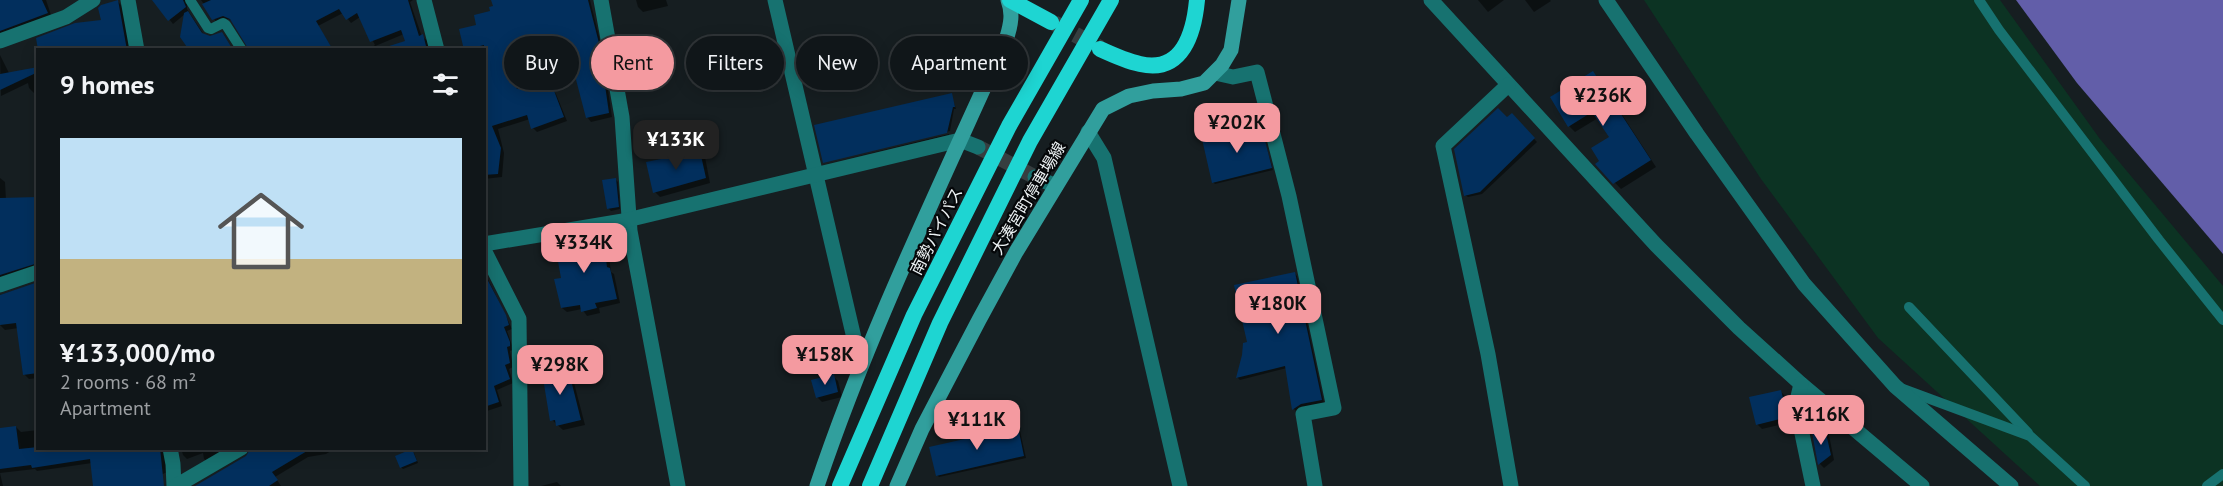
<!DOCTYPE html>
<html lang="en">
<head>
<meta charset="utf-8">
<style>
  body { margin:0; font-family:"PT Sans","Noto Sans JP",sans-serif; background:#1e2326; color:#f1f3f6; height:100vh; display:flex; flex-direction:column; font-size:22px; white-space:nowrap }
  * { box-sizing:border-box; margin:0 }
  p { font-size:20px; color:#9c9fa2 }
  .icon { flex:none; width:33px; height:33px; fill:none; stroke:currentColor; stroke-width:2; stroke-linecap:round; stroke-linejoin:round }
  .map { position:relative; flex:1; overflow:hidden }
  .details { position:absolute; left:36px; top:48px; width:450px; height:402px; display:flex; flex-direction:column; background:#101619; border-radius:0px; box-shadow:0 3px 15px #0003,0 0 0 2px #303538 }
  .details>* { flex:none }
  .hud { position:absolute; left:504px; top:36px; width:570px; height:54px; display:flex; gap:12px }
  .price { position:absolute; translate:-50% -51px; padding:0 14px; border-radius:12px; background:#f49aa0; color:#111; font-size:20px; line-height:39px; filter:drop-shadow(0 2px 3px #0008) }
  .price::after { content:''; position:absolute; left:50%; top:36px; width:18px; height:14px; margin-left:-9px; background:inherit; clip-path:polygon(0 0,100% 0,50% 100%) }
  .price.selected { background:#222; color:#fff }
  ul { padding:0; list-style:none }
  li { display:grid; align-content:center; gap:12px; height:318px; padding:0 24px }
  li span { display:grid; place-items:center; height:186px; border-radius:0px; color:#555 }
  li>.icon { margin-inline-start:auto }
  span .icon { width:108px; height:108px; fill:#fffc; stroke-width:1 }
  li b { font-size:26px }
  h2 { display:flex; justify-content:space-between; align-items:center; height:72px; padding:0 24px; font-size:26px }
  .chip { padding:0 21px; border-radius:27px; background:#101619; box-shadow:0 3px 15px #0003,0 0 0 2px #303538; font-size:21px; line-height:54px }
  .chip.selected { background:#f49aa0; color:#111 }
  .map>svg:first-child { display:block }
  .green { fill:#0c3323 }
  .water { fill:#625ea9 }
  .shadow { fill:#0007 }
  .building { fill:#022f5d }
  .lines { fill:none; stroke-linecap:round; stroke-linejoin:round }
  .minor-tunnel { stroke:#363e40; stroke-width:15; stroke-dasharray:15 8; stroke-linecap:butt }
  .trunk-tunnel { stroke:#363e40; stroke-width:16; stroke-dasharray:16 8; stroke-linecap:butt }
  .service { stroke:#177270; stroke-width:10 }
  .minor { stroke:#177270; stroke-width:15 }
  .secondary { stroke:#319f9d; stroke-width:15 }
  .trunk { stroke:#1ed5d2; stroke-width:16 }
  .labels { text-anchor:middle; stroke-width:4.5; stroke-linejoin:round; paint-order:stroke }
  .street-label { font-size:16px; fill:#ecf1f3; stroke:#050709 }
</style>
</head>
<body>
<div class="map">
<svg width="2223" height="486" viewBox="0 0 2223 486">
  <rect width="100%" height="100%" fill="#161e21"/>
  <polygon class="green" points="1644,0 2000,0 2100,139 2223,286 2223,486 2040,486 1878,338 1761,179"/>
  <polygon class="water" points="2016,0 2223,0 2223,254 2077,83"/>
  <g class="shadow">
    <polygon points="0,0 46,0 52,18 0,37"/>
    <polygon points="154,0 188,0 187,1 187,9 204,35 185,14 173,24"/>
    <polygon points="201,0 413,0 410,2 422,37 427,40 429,50 409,50 404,34 373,47 376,50 368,50 375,45 360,17 351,23 343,13 318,26 333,50 308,50 228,19 217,23"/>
    <polygon points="493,0 590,0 602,49 612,117 591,122 587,117 569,49 511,67 519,90 540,83 545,92 552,90 556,94 567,121 537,132 533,128 530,119 498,129 504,153 502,177 484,179 484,50 466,50 478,26 492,12 495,7"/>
    <polygon points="636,0 666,0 668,6 643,12 638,7"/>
    <polygon points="1478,0 1504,0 1488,12"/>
    <polygon points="1525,0 1550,0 1551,1 1534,12"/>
    <polygon points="118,2 122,6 131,50 40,50 102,21"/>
    <polygon points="723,37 728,42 732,60 705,66 700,60"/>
    <polygon points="0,55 9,73 38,68 38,92 34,93 29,88 28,83 1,96"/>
    <polygon points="1593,73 1599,79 1656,167 1621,189 1597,164 1601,162 1611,138 1598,118 1575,132 1569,126"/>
    <polygon points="951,95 956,109 954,109 950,131 824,161"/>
    <polygon points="1512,115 1537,142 1482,194 1468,197 1465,195 1507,119"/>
    <polygon points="1260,126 1273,170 1215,184 1213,182"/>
    <polygon points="949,134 949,135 826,164"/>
    <polygon points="700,152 705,157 710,183 660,197 655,192"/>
    <polygon points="0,178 5,182 6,200 38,200 38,266 0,279"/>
    <polygon points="616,180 618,182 620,209 611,211 608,208"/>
    <polygon points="603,236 607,240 611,272 614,274 620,303 599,308 600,313 587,316 582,309 567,312 562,308 563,279"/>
    <polygon points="484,271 512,329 507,331 513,348 513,350 510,351 513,367 509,369 513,383 497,390 502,406 484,412"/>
    <polygon points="1295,274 1297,276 1324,403 1296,411 1294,409 1287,368 1240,380 1237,377 1248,343"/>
    <polygon points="38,283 38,378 29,379 24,374 19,328 5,330 0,325 0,295"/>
    <polygon points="564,366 573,379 585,425 563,430 552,420"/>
    <polygon points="833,376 838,381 842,397 822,402 817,397"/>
    <polygon points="1780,391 1785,396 1792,422 1762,429 1757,424"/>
    <polygon points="16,427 21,432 38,430 38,448 165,448 167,472 157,477 161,486 95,486 92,463 37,471 35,469 0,473 3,486 0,486 0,429"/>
    <polygon points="1018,429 1020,431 1026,458 939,477 937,475"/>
    <polygon points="1825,431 1829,435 1834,460 1824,468 1820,464 1813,433"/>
    <polygon points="181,448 234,448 208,462 204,459 203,453 187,459 183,455"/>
    <polygon points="336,448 326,454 308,457 275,477 281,486 198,486 248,457 252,449"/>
    <polygon points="414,453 418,463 403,469 401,467"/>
    <polygon points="557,482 561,486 541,486"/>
  </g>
  <g class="building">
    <polygon points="0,0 42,0 48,13 0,31"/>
    <polygon points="118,0 127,50 38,50 36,38 75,23 101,20 98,8 101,5"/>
    <polygon points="152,0 183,0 186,7 168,21"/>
    <polygon points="211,0 408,0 419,36 423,34 427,50 386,50 386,47 405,41 401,30 370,42 357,13 346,20 339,9 316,21 333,50 249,50 230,19 223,16 212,20 202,4"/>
    <polygon points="491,0 588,0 599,43 609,113 586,118 567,45 508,63 517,89 540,81 543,91 553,88 564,117 531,129 527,115 492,126 501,148 498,174 484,175 484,45 464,50 459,29 476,25 474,15 490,11 489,7 493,6"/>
    <polygon points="188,11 202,33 210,36 222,32 233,50 189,50 180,37 184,13"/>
    <polygon points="723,35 727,55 699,61 696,41"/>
    <polygon points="38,67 38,72 0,90 0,74"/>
    <polygon points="1593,71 1651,160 1613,184 1595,164 1599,161 1591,148 1609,137 1592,112 1568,127 1550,97"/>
    <polygon points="952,93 955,107 953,107 947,133 823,163 814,125"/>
    <polygon points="1498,108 1507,117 1512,113 1535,138 1480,192 1464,196 1454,149"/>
    <polygon points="1261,125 1272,168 1212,183 1202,139"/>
    <polygon points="700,151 706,178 653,193 646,162"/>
    <polygon points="616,178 619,207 607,209 602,180"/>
    <polygon points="38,197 38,263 0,275 0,198"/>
    <polygon points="603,234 607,267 610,268 617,299 595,303 597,308 581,312 580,305 561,308 554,279 561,278 555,245"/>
    <polygon points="1295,272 1322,400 1301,404 1292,410 1285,366 1236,378 1242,355 1243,343 1247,342 1234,285"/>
    <polygon points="484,273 506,315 509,325 504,327 510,342 510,346 507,347 510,363 505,365 510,379 494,386 499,402 484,407"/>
    <polygon points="38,282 38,373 23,375 16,323 0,325 0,295"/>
    <polygon points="564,364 566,372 569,372 581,420 556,426 555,420 550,421 542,372 546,371 545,369"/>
    <polygon points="834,374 838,392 816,398 811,380"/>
    <polygon points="1781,390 1788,417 1756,425 1749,397"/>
    <polygon points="16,426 19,449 38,447 38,448 160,448 164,486 93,486 90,459 32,468 31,465 0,469 0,428"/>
    <polygon points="1018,427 1024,456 936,476 929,447"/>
    <polygon points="1825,429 1831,455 1818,465 1812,432"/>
    <polygon points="251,448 312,448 272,472 278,480 269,486 195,486 246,456"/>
    <polygon points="412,449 417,461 400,468 395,456"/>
  </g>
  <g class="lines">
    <polyline class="minor-tunnel" points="978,147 1035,177"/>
    <polyline class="trunk-tunnel" points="1054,23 1100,48"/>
    <g class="service">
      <polyline points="190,0 208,28 211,29 223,23 226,25 242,50"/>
      <polyline points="1979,0 1999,30 2159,240 2223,320"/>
      <polyline points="1909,307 2028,433"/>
      <polyline points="1903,389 2030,436 2085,486"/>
      <polyline points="2207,486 2223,474"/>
    </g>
    <g class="minor">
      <polyline points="128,0 137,50"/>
      <polyline points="424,0 437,50"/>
      <polyline points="601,0 622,117 630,231 678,486"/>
      <polyline points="775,0 854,338 863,359"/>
      <polyline points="1431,0 1656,245 1739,328 1801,384 1922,486"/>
      <polyline points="1606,0 1697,134 1804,284 1895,386 2011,486"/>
      <polyline points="0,41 66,17 93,0"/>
      <polyline points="1215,73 1233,77 1257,72 1289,196 1334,408 1303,414 1315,486"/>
      <polyline points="1508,85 1443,146 1488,354 1511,486"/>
      <polyline points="1088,132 1104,158 1180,486"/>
      <polyline points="1035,177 1056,186"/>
      <polyline points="484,244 623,221 960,140 978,147"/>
      <polyline points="484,250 519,319 521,486"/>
      <polyline points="0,285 38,272"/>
      <polyline points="1801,384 1796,405 1813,486"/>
      <polyline points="170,448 173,464 174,486"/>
      <polyline points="176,486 241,448"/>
    </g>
    <g class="secondary">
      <path d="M 817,486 C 869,331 940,186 1007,37 C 1011,24 1013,13 1008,0"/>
      <polyline points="897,486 922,429 979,320 1016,252 1103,109 1129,96 1153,91 1181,89 1204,83 1222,65 1231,50 1239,0"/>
    </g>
    <g class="trunk">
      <polyline points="1010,0 1051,22"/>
      <path d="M 1100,49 C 1113,55 1126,61 1140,64 C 1183,74 1194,32 1197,0"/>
      <polyline points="840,486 914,315 1009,126 1081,0"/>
      <polyline points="870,486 940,323 1030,141 1111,0"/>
    </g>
  </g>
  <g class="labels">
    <g class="street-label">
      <text transform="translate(1028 198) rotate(-59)" y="6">大湊宮町停車場線</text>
      <text transform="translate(936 231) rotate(-63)" y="6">南勢バイパス</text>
    </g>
  </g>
</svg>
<b class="price" style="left:1603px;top:127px">¥236K</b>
<b class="price" style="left:1237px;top:154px">¥202K</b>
<b class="price selected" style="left:676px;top:171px">¥133K</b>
<b class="price" style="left:584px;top:274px">¥334K</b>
<b class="price" style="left:1278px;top:335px">¥180K</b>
<b class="price" style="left:825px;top:386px">¥158K</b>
<b class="price" style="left:560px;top:396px">¥298K</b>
<b class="price" style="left:1821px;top:446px">¥116K</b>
<b class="price" style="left:977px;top:451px">¥111K</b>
<div class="hud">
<a class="chip">Buy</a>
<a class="chip selected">Rent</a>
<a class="chip">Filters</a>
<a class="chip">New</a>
<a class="chip">Apartment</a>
</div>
<section class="details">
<h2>9 homes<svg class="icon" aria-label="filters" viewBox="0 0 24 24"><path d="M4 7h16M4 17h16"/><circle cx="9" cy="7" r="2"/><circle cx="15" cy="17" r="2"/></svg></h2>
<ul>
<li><span style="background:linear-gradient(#bfe0f5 65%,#c2b280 0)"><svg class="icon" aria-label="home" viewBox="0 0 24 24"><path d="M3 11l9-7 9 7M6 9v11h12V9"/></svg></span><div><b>¥133,000/mo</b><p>2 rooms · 68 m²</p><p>Apartment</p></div></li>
</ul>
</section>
</div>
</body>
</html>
